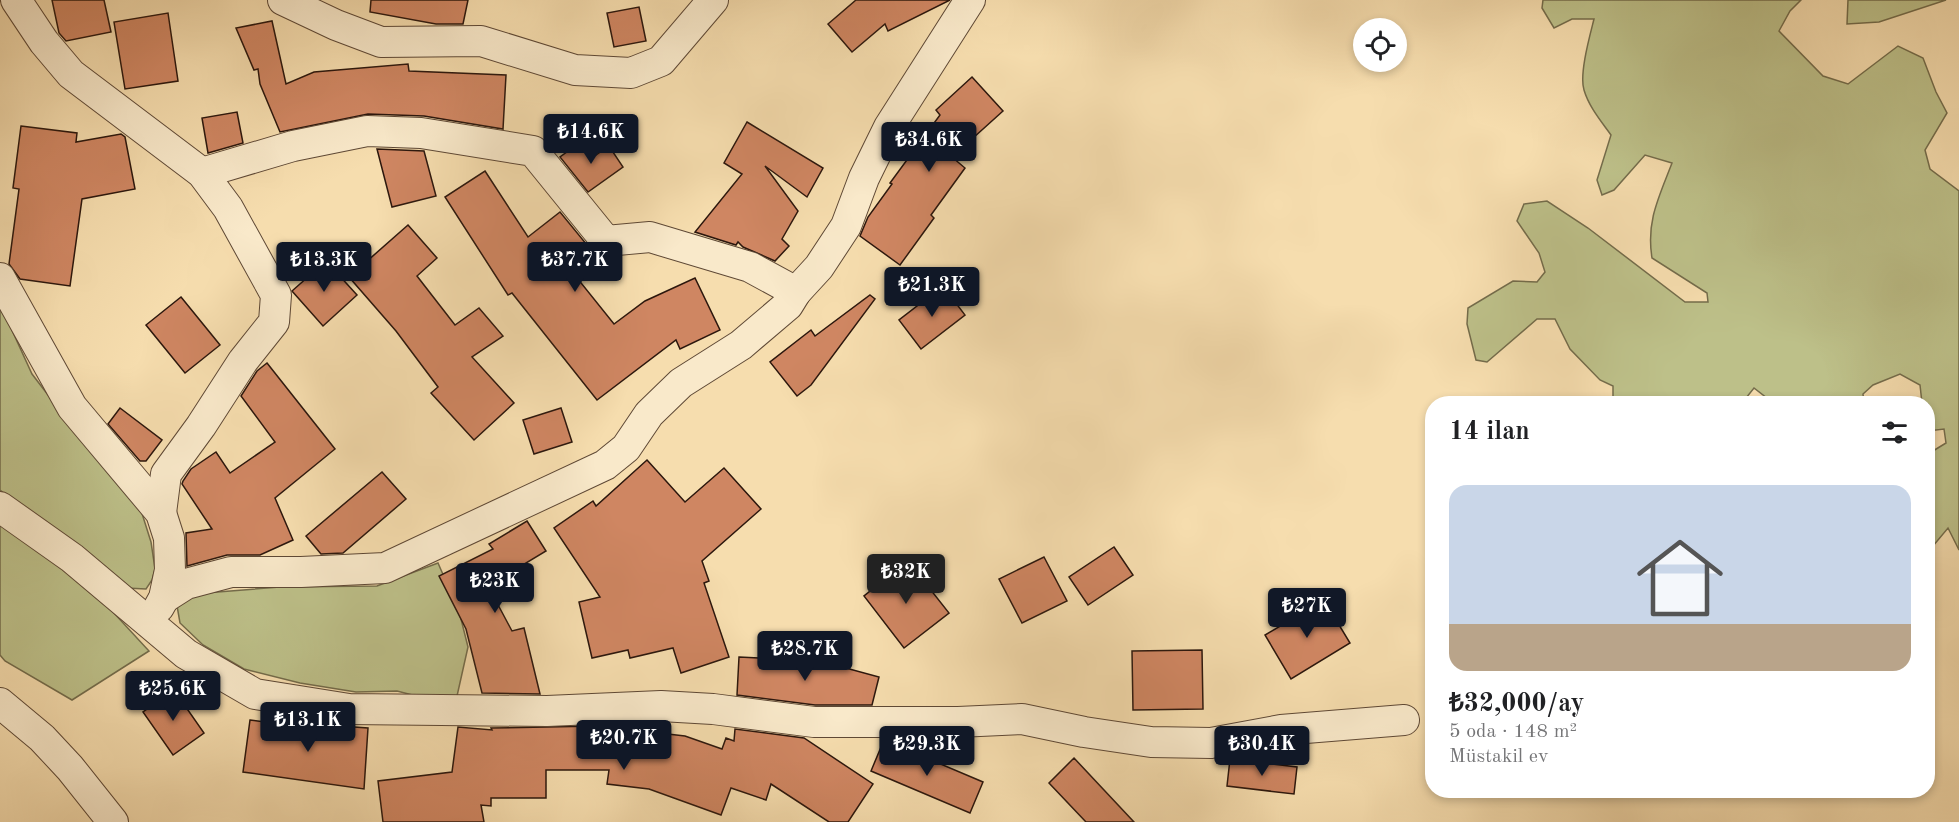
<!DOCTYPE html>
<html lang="tr">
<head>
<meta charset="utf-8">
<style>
  body { margin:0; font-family:"Old Standard TT",serif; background:#f6f6f6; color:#202124; height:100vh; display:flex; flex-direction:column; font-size:22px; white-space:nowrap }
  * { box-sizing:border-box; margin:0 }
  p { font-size:20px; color:#757577 }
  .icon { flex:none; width:33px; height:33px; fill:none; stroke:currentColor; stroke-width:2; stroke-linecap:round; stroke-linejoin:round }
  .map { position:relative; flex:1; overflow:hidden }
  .side { position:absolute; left:1425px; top:396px; width:510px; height:402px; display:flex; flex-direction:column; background:#fff; border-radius:24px; box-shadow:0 3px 9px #0003 }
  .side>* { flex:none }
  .controls { position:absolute; left:1353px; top:18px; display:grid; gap:12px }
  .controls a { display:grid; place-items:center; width:54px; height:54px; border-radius:50%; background:#fff; box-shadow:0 3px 9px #0003; font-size:30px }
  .price { position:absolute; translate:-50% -51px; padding:0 14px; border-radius:6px; background:#111827; color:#fff; font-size:20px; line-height:39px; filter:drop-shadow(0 2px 3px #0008) }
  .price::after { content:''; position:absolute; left:50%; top:36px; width:18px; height:14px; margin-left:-9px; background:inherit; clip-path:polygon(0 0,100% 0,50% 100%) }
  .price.active { background:#222; color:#fff }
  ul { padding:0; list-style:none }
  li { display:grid; align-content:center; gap:12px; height:318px; padding:0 24px }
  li+li { border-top:2px solid #e0e0e0 }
  li span { display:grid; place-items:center; height:186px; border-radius:18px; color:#555 }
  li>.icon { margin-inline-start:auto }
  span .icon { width:108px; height:108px; fill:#fffc; stroke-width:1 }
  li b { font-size:26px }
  h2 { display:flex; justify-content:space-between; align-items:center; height:72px; padding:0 24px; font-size:26px }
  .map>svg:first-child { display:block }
  .green { fill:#bdc089; stroke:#746c4b; stroke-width:1.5 }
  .building { fill:#cf8662; stroke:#2c170d; stroke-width:1.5 }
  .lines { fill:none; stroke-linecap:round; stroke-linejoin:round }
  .street-casing { stroke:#5e4835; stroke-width:32 }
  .street { stroke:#f9e9ca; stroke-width:30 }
</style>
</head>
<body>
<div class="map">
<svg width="1959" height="822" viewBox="0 0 1959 822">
  <rect width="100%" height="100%" fill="#f6ddae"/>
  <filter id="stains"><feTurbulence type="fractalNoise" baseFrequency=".00333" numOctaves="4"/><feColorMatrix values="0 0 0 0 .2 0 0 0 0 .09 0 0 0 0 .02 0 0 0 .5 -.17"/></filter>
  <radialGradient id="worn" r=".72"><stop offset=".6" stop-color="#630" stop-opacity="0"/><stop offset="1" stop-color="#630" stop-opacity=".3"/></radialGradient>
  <g class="green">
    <path d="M 1543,0 L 1801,0 L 1790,11 L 1779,31 L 1823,76 L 1848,84 L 1898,46 L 1923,58 L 1936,92 L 1947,113 L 1925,150 L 1930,169 L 1959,191 L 1959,550 L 1948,528 L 1928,552 L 1928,454 L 1946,443 L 1944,429 L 1928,431 L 1928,404 L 1922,403 L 1920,385 L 1900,374 L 1873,385 L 1863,394 L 1864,403 L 1765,403 L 1768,399 L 1754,388 L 1742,403 L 1605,403 L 1613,399 L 1613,386 L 1600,380 L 1570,349 L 1555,319 L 1537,319 L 1487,362 L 1476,360 L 1467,324 L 1468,308 L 1513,281 L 1537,282 L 1545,272 L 1539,253 L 1517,221 L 1524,204 L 1547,201 L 1588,228 L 1685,302 L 1708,302 L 1707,293 L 1652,258 C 1646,221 1659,197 1672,163 L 1645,155 L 1614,190 L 1602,195 L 1597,180 L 1611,135 C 1601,121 1589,107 1584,90 C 1579,74 1590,35 1594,19 L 1572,19 L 1554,28 L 1542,8 Z"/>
    <polygon points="1848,0 1946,0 1879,22 1847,24"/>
    <polygon points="0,304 32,374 91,451 139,504 151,542 155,569 152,580 146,589 126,588 0,490"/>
    <polygon points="0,520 89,586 149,651 72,700 5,661 0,655"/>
    <polygon points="438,563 459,611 468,647 457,696 428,699 397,691 356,692 300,683 244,669 203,645 180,623 176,600 205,593 280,587 377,586"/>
  </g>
  <g class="building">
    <polygon points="52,0 104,0 111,32 66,41 59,33"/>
    <polygon points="371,0 468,0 463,24 436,24 370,12"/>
    <polygon points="856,0 950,0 888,31 885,24 852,52 828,24"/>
    <polygon points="639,7 646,41 614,47 607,13"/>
    <polygon points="168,13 178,81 125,89 114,22"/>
    <polygon points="272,21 286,84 314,72 408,64 409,71 506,75 503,129 424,116 368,114 280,132 260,84 258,69 254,70 236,28"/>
    <polygon points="972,77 1003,111 952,157 965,168 931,215 934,218 900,265 860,236 868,217 892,184 890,183 940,115 936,110"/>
    <polygon points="237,112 243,143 208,153 202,118"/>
    <polygon points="747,122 823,168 807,197 765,166 798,211 782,239 789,246 775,261 743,247 738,242 736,245 695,232 742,174 724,163"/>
    <polygon points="21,126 77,133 76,142 121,134 125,137 135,189 82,199 70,286 20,279 9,264 19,189 13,188"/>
    <polygon points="585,139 596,155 609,146 623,167 588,192 560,157"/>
    <polygon points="377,149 424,151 436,196 392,207"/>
    <polygon points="485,171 528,237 560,212 592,251 569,268 614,324 645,301 695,278 720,330 680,349 676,340 597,400 512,293 508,295 445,197"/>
    <polygon points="408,225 437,258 417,276 455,325 479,308 503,336 472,357 514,403 474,440 431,393 438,387 396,331 349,277"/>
    <polygon points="326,261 357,295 323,326 292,291"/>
    <polygon points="943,286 965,315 921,349 899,320"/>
    <polygon points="870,295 875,299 811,385 797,396 770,362 811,330 815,336"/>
    <polygon points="181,297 220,345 185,373 146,325"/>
    <polygon points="267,363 335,449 275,498 293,540 260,555 227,555 187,566 186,533 212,529 182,484 183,481 191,469 216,452 230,473 275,442 241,396 257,371"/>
    <polygon points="120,408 162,440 146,461 140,461 108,424"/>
    <polygon points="561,408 572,442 534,454 523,420"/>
    <polygon points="647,460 685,502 724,468 761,509 702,561 709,581 704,583 729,657 681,673 673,648 630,658 628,650 592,658 579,602 600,597 554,528 593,501 596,506"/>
    <polygon points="382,472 406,499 343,553 321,554 306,536"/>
    <polygon points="527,521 546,551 488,586 512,631 524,628 540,694 482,693 466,629 439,576 493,549 489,544"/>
    <polygon points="1114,547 1133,575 1088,605 1069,577"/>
    <polygon points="1044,557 1067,601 1022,623 999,579"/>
    <polygon points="908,561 949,613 904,648 864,596"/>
    <polygon points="1324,600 1350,643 1291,679 1265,635"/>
    <polygon points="1202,650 1203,709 1133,710 1132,651"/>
    <polygon points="739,657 820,661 879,677 872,705 815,705 737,695"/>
    <polygon points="174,690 204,733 173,755 143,712"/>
    <polygon points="250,720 324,730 325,725 368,728 364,789 243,772"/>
    <polygon points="598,726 685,736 722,749 726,738 734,741 735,729 804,738 873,784 848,822 829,822 771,784 766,800 731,788 721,815 649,789 607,784 609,770 546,770 546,798 491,798 491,806 481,805 484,822 383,822 378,781 452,772 458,727 492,730 491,728"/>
    <polygon points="884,740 983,782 970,813 871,771"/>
    <polygon points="1074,758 1134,822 1086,822 1049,783"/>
    <polygon points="1230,759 1297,767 1294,794 1227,786"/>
  </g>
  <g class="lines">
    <defs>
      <g id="street">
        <polyline points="16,0 44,42 71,74 202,173 228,208 276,295 274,322 243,361 201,426 166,474 161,513"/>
        <polyline points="283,0 336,25 381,42 481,41 575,70 631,73 661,61 713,0"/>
        <polyline points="202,173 293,146 367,131 421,133 533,151 606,241 650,237 750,267 796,292"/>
        <polyline points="0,278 72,407 161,513 169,538 170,570 164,598 159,607"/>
        <polyline points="0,507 72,558 186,654 255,694 349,709 547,711 661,706 713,709 814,722 958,722 1022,719 1084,732 1151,742 1211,743 1281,730 1404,720"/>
        <polyline points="164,598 186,584 231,572 301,572 385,568 605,465 626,448 649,414 681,383 741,345 788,305 796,292 819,267 846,226 864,178 889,127 970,0"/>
        <polyline points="0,703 42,738 70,768 113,822"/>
      </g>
    </defs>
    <use href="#street" class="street-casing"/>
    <use href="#street" class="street"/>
  </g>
  <rect width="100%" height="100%" filter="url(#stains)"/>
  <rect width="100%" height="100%" fill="url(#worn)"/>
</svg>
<div class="controls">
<a><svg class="icon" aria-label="locate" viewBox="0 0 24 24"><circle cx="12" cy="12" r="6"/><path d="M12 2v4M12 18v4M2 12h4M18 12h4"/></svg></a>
</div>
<b class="price" style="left:591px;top:165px">₺14.6K</b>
<b class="price" style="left:929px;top:173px">₺34.6K</b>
<b class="price" style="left:324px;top:293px">₺13.3K</b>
<b class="price" style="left:575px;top:293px">₺37.7K</b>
<b class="price" style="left:932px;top:318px">₺21.3K</b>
<b class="price active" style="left:906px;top:605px">₺32K</b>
<b class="price" style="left:495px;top:614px">₺23K</b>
<b class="price" style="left:1307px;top:639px">₺27K</b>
<b class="price" style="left:805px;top:682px">₺28.7K</b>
<b class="price" style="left:173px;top:722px">₺25.6K</b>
<b class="price" style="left:308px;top:753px">₺13.1K</b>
<b class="price" style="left:624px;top:771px">₺20.7K</b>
<b class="price" style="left:927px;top:777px">₺29.3K</b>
<b class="price" style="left:1262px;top:777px">₺30.4K</b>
<section class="side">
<h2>14 ilan<svg class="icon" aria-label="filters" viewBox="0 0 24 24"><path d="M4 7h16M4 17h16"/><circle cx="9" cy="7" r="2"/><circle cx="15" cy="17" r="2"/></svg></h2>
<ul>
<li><span style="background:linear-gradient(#c9d6e8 75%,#b9a48a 0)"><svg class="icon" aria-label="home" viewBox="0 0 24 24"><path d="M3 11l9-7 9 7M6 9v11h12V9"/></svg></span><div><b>₺32,000/ay</b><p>5 oda · 148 m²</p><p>Müstakil ev</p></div></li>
</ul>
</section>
</div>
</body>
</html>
